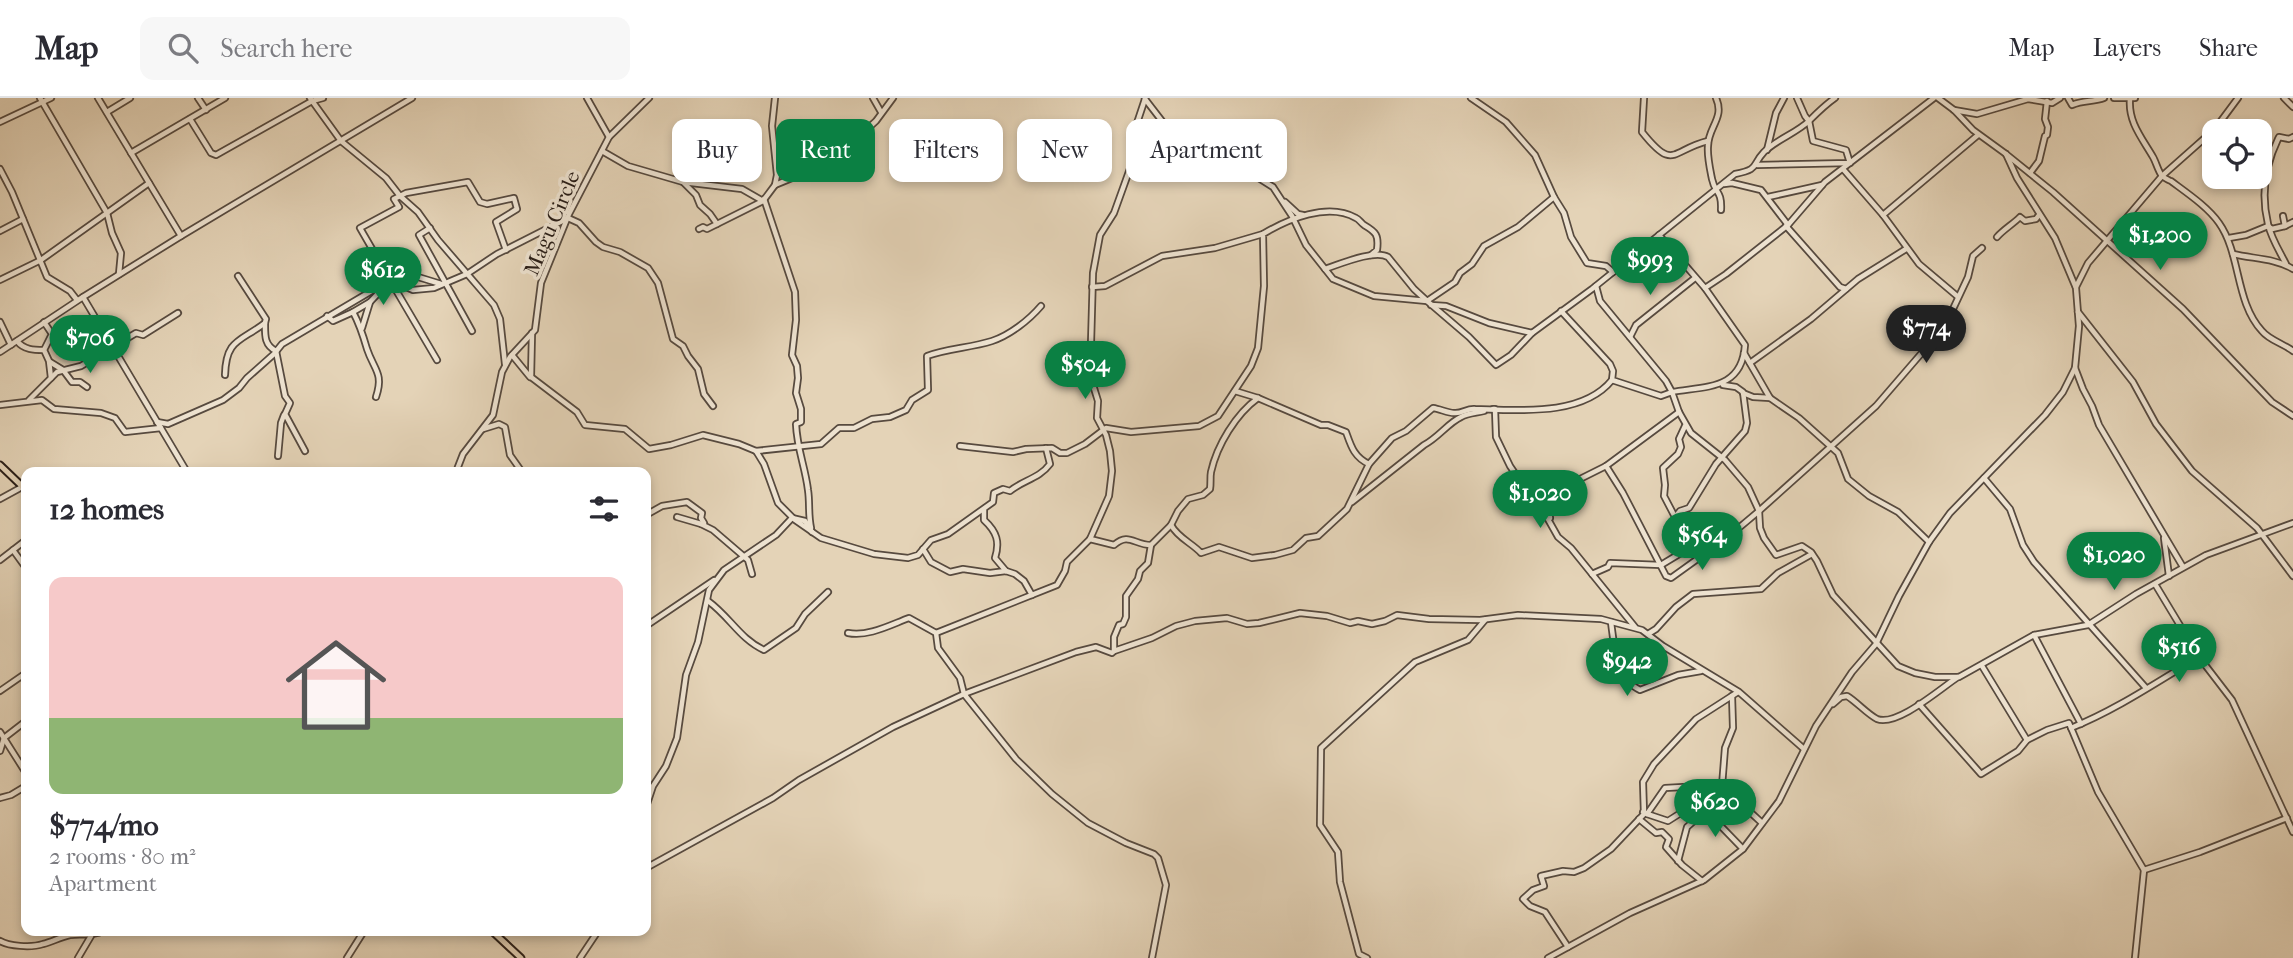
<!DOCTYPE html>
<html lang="en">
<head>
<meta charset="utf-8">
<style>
  body { margin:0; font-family:"IM FELL French Canon",serif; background:#f7f7f7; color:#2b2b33; height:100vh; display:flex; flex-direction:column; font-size:26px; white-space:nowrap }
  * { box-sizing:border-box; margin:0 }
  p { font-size:23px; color:#7c7c81 }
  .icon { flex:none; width:38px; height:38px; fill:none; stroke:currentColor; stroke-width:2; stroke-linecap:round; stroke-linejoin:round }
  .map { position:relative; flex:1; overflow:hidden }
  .sheet { position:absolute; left:21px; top:369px; width:630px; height:469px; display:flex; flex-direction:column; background:#fff; border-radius:14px; box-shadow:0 4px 10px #0003 }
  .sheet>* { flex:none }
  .top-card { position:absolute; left:672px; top:21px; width:665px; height:63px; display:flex; gap:14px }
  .fabs { position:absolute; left:2202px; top:21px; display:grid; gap:14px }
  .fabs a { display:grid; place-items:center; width:70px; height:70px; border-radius:14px; background:#fff; box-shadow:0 4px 10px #0003; font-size:35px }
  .price { position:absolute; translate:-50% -60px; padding:0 16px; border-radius:24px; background:#0b8043; color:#fff; font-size:23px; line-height:46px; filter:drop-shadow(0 2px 4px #0008) }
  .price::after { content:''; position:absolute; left:50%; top:42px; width:21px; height:16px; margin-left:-10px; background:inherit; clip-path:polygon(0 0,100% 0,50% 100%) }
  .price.current { background:#222; color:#fff }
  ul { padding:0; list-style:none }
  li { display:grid; align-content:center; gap:14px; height:371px; padding:0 28px }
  li span { display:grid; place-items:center; height:217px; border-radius:14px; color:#555 }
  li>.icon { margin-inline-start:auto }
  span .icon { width:126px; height:126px; fill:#fffc; stroke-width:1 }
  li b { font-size:30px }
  h2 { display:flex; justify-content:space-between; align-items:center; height:84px; padding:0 28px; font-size:30px }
  .chip { padding:0 24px; border-radius:14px; background:#fff; box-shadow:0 4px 10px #0003; font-size:24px; line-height:63px }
  .chip.current { background:#0b8043; color:#fff }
  header { display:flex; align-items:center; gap:42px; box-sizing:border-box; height:98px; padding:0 35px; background:#fff; border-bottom:2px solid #e1e1e2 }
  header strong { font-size:33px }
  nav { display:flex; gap:38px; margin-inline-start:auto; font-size:24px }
  .search { width:490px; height:63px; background:#f7f7f7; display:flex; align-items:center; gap:18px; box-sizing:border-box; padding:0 24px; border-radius:14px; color:#7c7c81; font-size:26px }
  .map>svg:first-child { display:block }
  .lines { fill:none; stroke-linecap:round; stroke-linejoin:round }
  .minor-casing { stroke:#574a3f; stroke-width:8 }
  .major-casing { stroke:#281d17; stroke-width:9 }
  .minor { stroke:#ede2d0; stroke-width:4.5 }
  .major { stroke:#e4d3b7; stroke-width:5 }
  .labels { text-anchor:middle; stroke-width:7; stroke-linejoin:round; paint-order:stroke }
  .street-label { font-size:21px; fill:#281d17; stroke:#ede2d0 }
</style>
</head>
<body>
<header>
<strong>Map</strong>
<div class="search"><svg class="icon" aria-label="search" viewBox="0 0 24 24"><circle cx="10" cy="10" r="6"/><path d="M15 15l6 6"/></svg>Search here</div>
<nav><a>Map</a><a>Layers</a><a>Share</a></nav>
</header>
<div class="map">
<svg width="2293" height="860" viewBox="0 0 2293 860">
  <rect width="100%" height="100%" fill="#e4d3b7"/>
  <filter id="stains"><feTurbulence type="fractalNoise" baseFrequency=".00286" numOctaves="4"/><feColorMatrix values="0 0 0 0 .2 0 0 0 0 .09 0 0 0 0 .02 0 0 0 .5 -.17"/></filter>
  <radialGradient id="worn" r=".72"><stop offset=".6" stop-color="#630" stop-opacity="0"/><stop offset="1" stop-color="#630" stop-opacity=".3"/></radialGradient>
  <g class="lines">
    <defs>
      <g id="minor">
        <polyline points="40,0 107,115 112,135 121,155 119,176"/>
        <polyline points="98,0 181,138"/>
        <polyline points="198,0 206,12"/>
        <polyline points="310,0 341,43 386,80 400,98 418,114 438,142 494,207 500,221 505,266"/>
        <polyline points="775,0 772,28 777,77 775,87"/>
        <polyline points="873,0 881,14"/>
        <polyline points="1471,0 1506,24 1535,57 1554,99 1564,115 1571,139 1587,165 1606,168 1613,174"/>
        <path d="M 1644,0 L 1642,34 C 1674,74 1671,52 1708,43"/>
        <path d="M 1716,0 C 1725,20 1708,29 1708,48 C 1707,58 1710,71 1712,81 C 1715,96 1722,92 1721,112"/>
        <polyline points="1938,0 1954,12 1973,32 2006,56 2053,94 2183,211 2272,304 2293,318"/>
        <path d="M 2068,0 L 2072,7 C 2083,2 2094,4 2104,0"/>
        <polyline points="2114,0 2135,0"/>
        <polyline points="2284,0 2293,9"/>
        <polyline points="1145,1 1172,36 1193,55 1224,58 1273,89 1292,118 1306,147 1333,181 1374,198 1427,203 1469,239 1496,267 1511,257 1532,235"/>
        <path d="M 2130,1 C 2128,24 2142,40 2153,59 C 2156,64 2158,73 2162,78 C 2163,79 2170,83 2171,83 C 2187,95 2208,109 2219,125 C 2241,156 2235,204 2262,233 C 2269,242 2284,246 2293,253"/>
        <polyline points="1954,12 1977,16 2028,1 2052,5 2060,0"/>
        <polyline points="107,14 130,0"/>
        <polyline points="190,21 211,55 216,57 312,3 323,0"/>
        <polyline points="0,24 51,0"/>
        <polyline points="609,39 649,0"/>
        <polyline points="1767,52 1776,15 1784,0"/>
        <polyline points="602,53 628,68 683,84 696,97 700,107 710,116 717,126"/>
        <polyline points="131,55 225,0"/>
        <polyline points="2006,56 2017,80 2055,140 2076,190 2079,228 2075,270 2083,291 2092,308 2099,327 2183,469"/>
        <polyline points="1757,67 1850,65 1846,52 1813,43 1809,23 1805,18 1797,0"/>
        <polyline points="0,71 12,94 47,179 70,193 77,202"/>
        <polyline points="1843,71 1883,117 1919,166 1957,198"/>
        <polyline points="2030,75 2039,63 2045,38 2047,37 2048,29 2045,21 2047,3"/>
        <polyline points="683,84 742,91 763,103"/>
        <polyline points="1724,86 1732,85 1761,92 1788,127"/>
        <polyline points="1768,99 1822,87"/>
        <path d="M 764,101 L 795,194 L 796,222 L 792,257 L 797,268 L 798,280 L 796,295 L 801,311 L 801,324 L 796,326 C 797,351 805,368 808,392 C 810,405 808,416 811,430"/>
        <polyline points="1285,104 1298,116 1303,117"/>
        <polyline points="1883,117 1978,37"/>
        <polyline points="1786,128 1840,189 1846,191"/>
        <polyline points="2285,128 2293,124"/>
        <polyline points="430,130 419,137 472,233"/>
        <polyline points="699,131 703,129 707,131 763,103 775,87 792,80 805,70 824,63 833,55 845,51 876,23 893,0"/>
        <polyline points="0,133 23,121"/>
        <polyline points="1659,137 1705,190 1726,176 1788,127 1825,84 1934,0"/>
        <path d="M 1997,139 C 2003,132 2013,126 2020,119 L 2025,123 L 2036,121 L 2039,117"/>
        <polyline points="2229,140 2246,137 2268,128 2272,131 2285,128 2283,118"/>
        <path d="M 2233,156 C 2254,161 2274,160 2293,171"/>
        <path d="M 2286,166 C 2280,154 2271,140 2268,126 C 2261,97 2265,68 2278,41 L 2279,39 L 2289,41 L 2293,39"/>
        <polyline points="382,168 441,186"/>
        <path d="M 1325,171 C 1340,166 1375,151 1388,159 L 1414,191 L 1427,203 L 1455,184 L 1460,175 L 1472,166 L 1484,148 L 1518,129 L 1554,99"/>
        <polyline points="0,182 41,162 149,85"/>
        <polyline points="390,182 360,130 399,109 394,101 406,95 468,84 480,104 487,106 514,100 517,111 496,124 506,152"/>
        <path d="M 1596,188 L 1600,203 L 1666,283 L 1672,294 C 1706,288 1742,292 1745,247 L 1705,190"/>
        <polyline points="1092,189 1105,188 1162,158 1215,150 1263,136"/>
        <polyline points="2076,189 2088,165 2162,78 2215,31 2238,0"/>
        <polyline points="83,199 187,374"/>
        <path d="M 1431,207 L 1446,208 L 1489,225 L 1532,235 L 1592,191 L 1735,76 C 1760,71 1751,68 1764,54 C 1777,41 1797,35 1810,22 C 1818,14 1825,7 1835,0"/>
        <polyline points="1561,213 1610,266 1613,273 1612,282 1661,298 1672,294 1679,314 1691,335 1725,362 1748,389 1759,413 1760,430 1764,440 1776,457 1802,448 1811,454 1817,463 1833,497 1898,568 1915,575 1935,579 1959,579 2034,537 2088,527 2136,496 2206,457 2293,425"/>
        <polyline points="353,214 370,204"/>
        <polyline points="2078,214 2133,284 2156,326 2192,373 2257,430 2293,478"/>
        <path d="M 327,218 L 333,223 L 353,214 C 360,227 363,237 367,251 C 374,272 384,275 376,299"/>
        <polyline points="0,224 11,247"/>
        <path d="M 265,225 C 265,237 264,247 276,253 L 285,298 L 290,305 L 285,316 L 305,353"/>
        <polyline points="362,230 370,204 385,188"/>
        <path d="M 532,235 L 531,279 L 577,314 L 585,327 L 625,331 L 649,351 L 671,347 L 703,337 L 739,346 L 756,353 L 764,366 L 778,405 L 795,422 L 821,440 L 874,456 L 908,460 L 918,457 L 931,442 L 948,436 L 993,404 L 994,395 L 1003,391 L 1010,393 C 1023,382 1039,381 1050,366 L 1046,350"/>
        <polyline points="1630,239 1636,227 1695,180"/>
        <path d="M 17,243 C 24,252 34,252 44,252"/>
        <polyline points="0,254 83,199 181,138 412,0"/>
        <polyline points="1744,255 1770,300 1799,320 1838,355 1848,381 1869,398 1898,414 1929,444"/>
        <polyline points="512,257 530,279"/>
        <polyline points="437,262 390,182 413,192 434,190 467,176 497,156 568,120 579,125 596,144 603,149 620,154 648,170 658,185 673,241 683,248 688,258 698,271 704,296 713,308"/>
        <polyline points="50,264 63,272 72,284 80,284 87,289"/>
        <polyline points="1750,265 1811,221 1858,181 1906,151"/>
        <path d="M 225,277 C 226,241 240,244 265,225 L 266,221 L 238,178"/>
        <polyline points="51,280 57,274 81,268 136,235 143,237 178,215"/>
        <path d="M 1235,293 L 1258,300 L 1321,327 L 1328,327 L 1346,334 C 1351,348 1354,359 1369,366"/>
        <polyline points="1743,295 1753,299 1770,300"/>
        <polyline points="29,302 51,280 49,263 44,252 52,236 44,224"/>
        <polyline points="0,307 42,302 54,311 101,315 115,320 125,334 161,330"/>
        <polyline points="1493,311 1495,311 1496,339 1510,368 1529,396 1540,407 1558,439 1571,450 1635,529"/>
        <polyline points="157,324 168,326 223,302 239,290 247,280 274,256 282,246 390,182"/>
        <polyline points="1685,328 1679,341 1681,349 1678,356 1663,370 1665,387 1664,398 1675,419 1675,425 1686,452"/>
        <polyline points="483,331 499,326 505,329 510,357 522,374"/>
        <path d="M 960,348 L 1013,354 L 1026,351 L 1052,350 L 1060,355 L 1067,355 L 1085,346 L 1106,330 L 1131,334 L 1199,328 L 1218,318 L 1251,268 L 1258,250 L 1264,188 L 1263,136 C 1288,121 1328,104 1356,120 C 1359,121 1361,125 1364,127 C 1376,134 1379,137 1377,152 L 1371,157"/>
        <path d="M 756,353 L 821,346 L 839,330 L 854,330 L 872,321 L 890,319 L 906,312 L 912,302 L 928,292 L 927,258 C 949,250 970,250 992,243 C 1010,237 1029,222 1041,208"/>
        <polyline points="278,358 281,325 284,317"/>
        <polyline points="1606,368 1623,395 1666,478 1671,480 1728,439 1759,413 1876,308 1945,228 1968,179 1973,158 1982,150"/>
        <polyline points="456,374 463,356 493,317 502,274 510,259 535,232 541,185 569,116 609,39 587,0"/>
        <polyline points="1984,380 2010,411 2023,447 2034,464 2146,590"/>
        <polyline points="0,401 22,389"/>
        <path d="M 1352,404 L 1424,347 C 1439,339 1448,325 1461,319 C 1468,315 1477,315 1484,313"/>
        <path d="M 984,412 L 984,422 C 997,434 1000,444 995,460 L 1006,473"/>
        <polyline points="646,417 662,408 687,404 702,415 701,420 704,425 701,426 713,432 748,462 752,476"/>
        <polyline points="677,419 701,426"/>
        <polyline points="1675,419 1680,413 1689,410 1716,366 1745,333 1747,325 1743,294 1736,289 1723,287"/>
        <polyline points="1550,420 1549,411 1552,404 1578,382 1606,368 1679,314"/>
        <path d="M 1171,427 C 1178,440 1192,445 1201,455 L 1219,449 L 1252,460 L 1275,457 L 1293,452 L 1306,440 L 1318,438 L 1347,411 L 1369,366 L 1392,340 L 1406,333 L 1433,310 C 1440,311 1448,315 1454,315 C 1462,316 1467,310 1475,311 C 1518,312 1582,319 1612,282"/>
        <polyline points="2164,440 2169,478"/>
        <path d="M 1090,441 L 1114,447 C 1129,434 1134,447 1151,447"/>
        <polyline points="923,451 931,464 950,474 963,471 990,475 1006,473 1015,476 1024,483 1032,497"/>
        <polyline points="13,452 26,470"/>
        <polyline points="0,462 26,442"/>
        <polyline points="1592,476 1608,469 1610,465 1661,467 1704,441 1717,426 1728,439"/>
        <polyline points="2155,486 2199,559 2232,602 2293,734"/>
        <path d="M 708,503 C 730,519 740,541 764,552 L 796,530 L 805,516 L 828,494"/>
        <path d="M 1611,524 C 1614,547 1616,581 1640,592 L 1678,577 L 1701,573"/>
        <polyline points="646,528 714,482"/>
        <path d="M 848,535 C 868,539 890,527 909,520 L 936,535 L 938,550 L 960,580 L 964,596 L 1016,661 L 1052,696 L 1088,725 L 1126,745 L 1154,756 L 1158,760 L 1166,787 L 1152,860"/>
        <polyline points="936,535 1057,487 1065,473 1067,464 1090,441 1109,398 1112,373 1110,353 1106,337 1097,320 1098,303 1089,274 1095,252 1091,245 1093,175 1100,137 1114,115 1132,65 1137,46 1137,25 1145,1"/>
        <polyline points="1648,536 1656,531 1676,509 1693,496 1761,491 1778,475 1812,456"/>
        <polyline points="2034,537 2081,626"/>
        <polyline points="1114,553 1152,540 1176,528 1195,523 1227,520 1247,526 1259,525 1300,515 1327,518 1350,525 1358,523 1372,526 1385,523 1397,517 1429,521 1480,522 1518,517 1601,521 1642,532 1663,548 1739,594 1804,651"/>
        <polyline points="1982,568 2027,642"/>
        <polyline points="0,593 26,575"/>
        <path d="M 1833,606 L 1841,599 L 1847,598 C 1857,604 1867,616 1877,621 C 1897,629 1941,590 1958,579"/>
        <polyline points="1919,606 1981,676 2018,653 2027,642 2047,632 2069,625 2098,694 2144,772 2135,860"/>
        <path d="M 2071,630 C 2116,612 2157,584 2199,559"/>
        <polyline points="0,634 26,675"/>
        <polyline points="0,653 4,640 26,623"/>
        <polyline points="1722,688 1725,650 1733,630 1732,598"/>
        <polyline points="0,700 11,697 26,688"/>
        <polyline points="646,709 653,688 666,668 677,640 686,577 698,544 709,492 724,472 776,437 792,420 805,423 812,434"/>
        <polyline points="1643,714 1647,716 1665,690 1683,689 1743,751"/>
        <polyline points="1647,716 1668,723 1679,716 1704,714"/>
        <polyline points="1639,721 1656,735 1662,734 1669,741 1666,749 1682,767 1702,783"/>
        <polyline points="1678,763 1687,729 1711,708 1722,688 1762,725"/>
        <path d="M 646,770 L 773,700 L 799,682 L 893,629 L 964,596 L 1076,554 L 1096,549 L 1112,555 L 1114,553 L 1114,539 L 1119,527 L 1123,526 L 1126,519 L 1126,498 L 1138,481 L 1140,473 L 1148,465 L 1151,447 L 1171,427 L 1178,413 L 1188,401 L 1203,397 L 1210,391 C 1211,385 1210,379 1211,374 C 1217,347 1236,316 1258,300"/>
        <polyline points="2144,772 2200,754 2287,720"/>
        <path d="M 0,843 C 8,848 31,850 43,846 C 52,844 60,839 70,837 C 84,835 89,839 103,833"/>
        <polyline points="1568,849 1545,814 1530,808 1523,801 1533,792 1544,788 1541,778 1563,773 1574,774 1584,770 1611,751 1644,716 1643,684 1654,666 1696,621 1738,594"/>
        <polyline points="78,860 91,838"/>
        <polyline points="347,860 364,833"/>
        <polyline points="580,860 598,833"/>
        <polyline points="1367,860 1359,856 1340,784 1338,754 1320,727 1321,650 1415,564 1468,542 1485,522"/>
        <polyline points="1548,860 1630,815 1704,782 1743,751 1779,703 1816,628 1852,574 1876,546 1899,498 1929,444 1950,415 2045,317 2063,294 2075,270"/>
      </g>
      <g id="major">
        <polyline points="0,367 26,392"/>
        <polyline points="492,833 521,860"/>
      </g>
    </defs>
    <use href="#minor" class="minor-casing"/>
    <use href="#major" class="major-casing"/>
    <use href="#minor" class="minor"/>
    <use href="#major" class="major"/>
  </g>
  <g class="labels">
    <g class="street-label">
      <text transform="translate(552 125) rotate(-67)" y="7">Magu Circle</text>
    </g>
  </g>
  <rect width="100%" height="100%" filter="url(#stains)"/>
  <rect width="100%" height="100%" fill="url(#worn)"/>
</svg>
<div class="fabs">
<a><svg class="icon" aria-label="locate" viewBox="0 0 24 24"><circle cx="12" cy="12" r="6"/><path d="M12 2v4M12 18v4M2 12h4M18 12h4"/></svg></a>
</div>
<b class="price" style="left:2160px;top:174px">$1,200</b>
<b class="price" style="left:1650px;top:199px">$993</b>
<b class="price" style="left:383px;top:209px">$612</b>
<b class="price current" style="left:1926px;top:267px">$774</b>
<b class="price" style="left:90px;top:277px">$706</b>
<b class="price" style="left:1085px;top:303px">$504</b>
<b class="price" style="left:1540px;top:432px">$1,020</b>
<b class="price" style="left:1702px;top:474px">$564</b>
<b class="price" style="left:2114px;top:494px">$1,020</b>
<b class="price" style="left:2179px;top:586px">$516</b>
<b class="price" style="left:1627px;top:600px">$942</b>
<b class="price" style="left:1715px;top:741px">$620</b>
<div class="top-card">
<a class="chip">Buy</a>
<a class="chip current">Rent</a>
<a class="chip">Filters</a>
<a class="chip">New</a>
<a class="chip">Apartment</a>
</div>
<section class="sheet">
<h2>12 homes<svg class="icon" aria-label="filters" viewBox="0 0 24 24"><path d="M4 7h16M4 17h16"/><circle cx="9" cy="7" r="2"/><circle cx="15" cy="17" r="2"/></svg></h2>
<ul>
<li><span style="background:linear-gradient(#f6c9c9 65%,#8fb573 0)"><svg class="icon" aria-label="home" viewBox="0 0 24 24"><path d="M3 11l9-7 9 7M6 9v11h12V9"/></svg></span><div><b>$774/mo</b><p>2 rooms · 80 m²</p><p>Apartment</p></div></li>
</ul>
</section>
</div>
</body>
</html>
